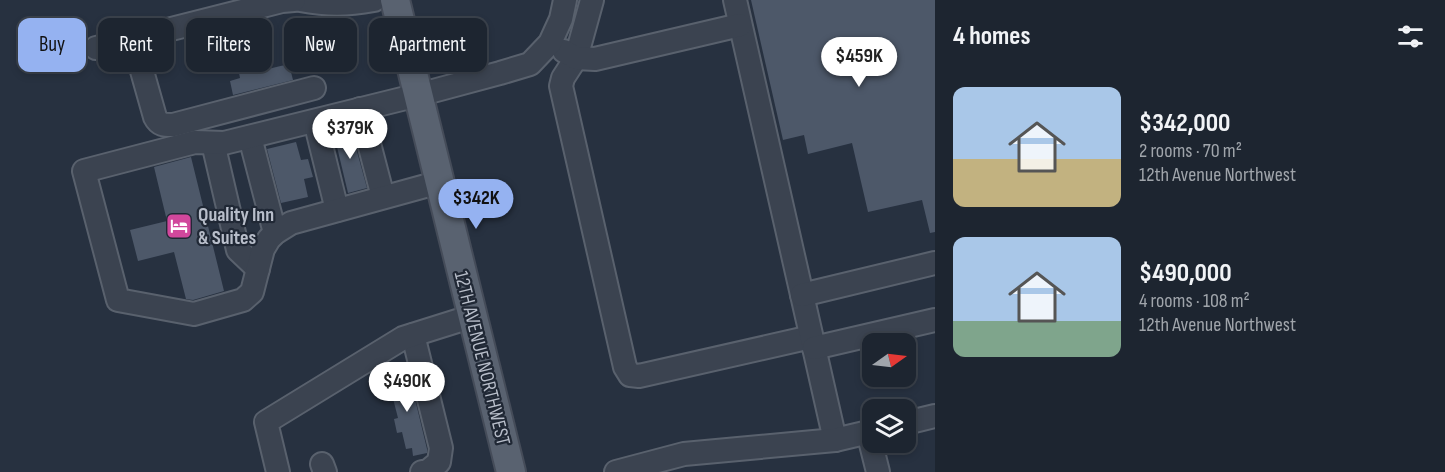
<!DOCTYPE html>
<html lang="en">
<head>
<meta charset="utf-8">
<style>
  body { margin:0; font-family:"Sofia Sans Condensed",sans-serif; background:#252d38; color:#f1f3f6; height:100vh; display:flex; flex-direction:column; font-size:22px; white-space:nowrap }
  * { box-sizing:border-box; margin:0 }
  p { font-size:20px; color:#a0a5ab }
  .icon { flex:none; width:33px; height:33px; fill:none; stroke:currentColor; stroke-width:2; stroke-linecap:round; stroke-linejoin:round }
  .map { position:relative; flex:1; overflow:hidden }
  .details { display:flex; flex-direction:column; background:#1d2530; width:510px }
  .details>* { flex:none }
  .banner { position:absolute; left:18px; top:18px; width:570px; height:54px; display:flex; gap:12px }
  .needle { width:39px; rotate:76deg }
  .tools { position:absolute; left:862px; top:333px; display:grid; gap:12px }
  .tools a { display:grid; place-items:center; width:54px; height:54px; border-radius:12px; background:#1d2530; box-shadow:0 3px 9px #0003,0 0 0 2px #3b424c; font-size:30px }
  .price { position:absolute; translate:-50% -51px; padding:0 14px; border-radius:21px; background:#fff; color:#222; font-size:20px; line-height:39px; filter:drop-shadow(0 2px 3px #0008) }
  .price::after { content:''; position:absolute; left:50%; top:36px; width:18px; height:14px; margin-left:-9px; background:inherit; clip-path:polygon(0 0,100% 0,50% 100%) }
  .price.selected { background:#95b2f1; color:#111 }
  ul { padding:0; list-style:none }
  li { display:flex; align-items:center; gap:18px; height:150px; padding:0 18px }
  li span { display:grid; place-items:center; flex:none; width:168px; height:120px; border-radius:12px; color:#555 }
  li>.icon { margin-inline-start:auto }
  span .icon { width:72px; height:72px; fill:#fffc; stroke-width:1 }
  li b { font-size:26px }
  h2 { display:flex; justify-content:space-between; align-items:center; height:72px; padding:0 18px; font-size:26px }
  .chip { padding:0 21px; border-radius:12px; background:#1d2530; box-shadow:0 3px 9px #0003,0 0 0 2px #3b424c; font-size:21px; line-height:54px }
  .chip.selected { background:#95b2f1; color:#111 }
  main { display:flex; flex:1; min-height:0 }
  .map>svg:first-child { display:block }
  .building { fill:#4d5869 }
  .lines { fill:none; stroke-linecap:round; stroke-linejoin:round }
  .minor-casing { stroke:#59616d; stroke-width:26 }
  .major-casing { stroke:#454c59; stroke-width:32 }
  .minor { stroke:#3b4350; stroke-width:22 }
  .major { stroke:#596270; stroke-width:28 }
  .labels { text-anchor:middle; stroke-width:4.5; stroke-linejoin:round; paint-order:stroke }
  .poi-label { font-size:20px; font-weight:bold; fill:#b8beca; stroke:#202835; text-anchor:start }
  .street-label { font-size:20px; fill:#b8beca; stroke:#202835 }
</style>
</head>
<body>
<main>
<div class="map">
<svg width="935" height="472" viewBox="0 0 935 472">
  <rect width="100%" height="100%" fill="#273140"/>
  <g class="building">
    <polygon points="751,0 935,0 935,232 930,233 922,200 868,212 852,143 808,154 804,135 783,140"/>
    <polygon points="289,64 293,80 233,95 230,81 240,78 239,73 268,66 268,69"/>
    <polygon points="350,126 367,188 348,193 333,130"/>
    <polygon points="296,142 301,160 308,159 313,177 304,179 308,197 281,203 267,149"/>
    <polygon points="191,157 224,291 193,300 186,299 174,252 138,261 130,230 167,221 154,167"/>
    <polygon points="408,370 427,449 427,453 413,456 412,448 406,449 402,432 397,433 394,419 398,418 387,375"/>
  </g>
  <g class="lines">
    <defs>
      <g id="minor">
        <path d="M 300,0 C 328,5 346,5 374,0"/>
        <polyline points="592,0 576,58 563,78 561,86 625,367 630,375 639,376 811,337"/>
        <polyline points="735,0 835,440"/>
        <polyline points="96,48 282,1 294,0"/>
        <polyline points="564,51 576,58 595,59 740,25"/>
        <path d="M 142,71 L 155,117 C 159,125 164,125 173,125 L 314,88"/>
        <polyline points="360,109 383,197"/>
        <polyline points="315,121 337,210"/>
        <polyline points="250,137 275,233"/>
        <polyline points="213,143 238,250 258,269"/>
        <polyline points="440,182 291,223 275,233 269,239 263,249 252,292 243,300 194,314 118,300 84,171 195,142 224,143 418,95 500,73 530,64 550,43 561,19 565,0"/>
        <polyline points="802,295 935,263"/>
        <polyline points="413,335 441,448 439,462 428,471 422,472"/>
        <polyline points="814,348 935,320"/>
        <polyline points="906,423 935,416"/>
        <polyline points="868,432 878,472"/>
        <polyline points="322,464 325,472"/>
        <polyline points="278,472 266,422 403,338 473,316"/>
        <polyline points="616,472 684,454 835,440 873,431"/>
      </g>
      <polyline id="major" points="395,0 511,472"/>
    </defs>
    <use href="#minor" class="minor-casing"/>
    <use href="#major" class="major-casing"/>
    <use href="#minor" class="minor"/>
    <use href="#major" class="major"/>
  </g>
  <defs>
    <symbol id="hotel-square" viewBox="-11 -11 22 22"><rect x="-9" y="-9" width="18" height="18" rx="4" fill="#d1479c" stroke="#202835"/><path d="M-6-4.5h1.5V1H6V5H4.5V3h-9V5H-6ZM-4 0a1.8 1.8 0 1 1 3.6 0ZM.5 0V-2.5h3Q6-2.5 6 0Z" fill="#fff"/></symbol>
  </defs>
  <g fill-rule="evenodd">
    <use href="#hotel-square" x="164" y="211" width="30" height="30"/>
  </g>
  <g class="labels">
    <g class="poi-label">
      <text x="198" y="221">Quality Inn<tspan x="198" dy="23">&amp; Suites</tspan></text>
    </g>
    <g class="street-label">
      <text transform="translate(483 358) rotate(76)" y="7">12TH AVENUE NORTHWEST</text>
    </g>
  </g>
</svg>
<div class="tools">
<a><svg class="needle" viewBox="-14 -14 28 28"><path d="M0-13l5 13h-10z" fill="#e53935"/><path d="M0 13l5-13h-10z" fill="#a0a5ab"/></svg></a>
<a><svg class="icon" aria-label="layers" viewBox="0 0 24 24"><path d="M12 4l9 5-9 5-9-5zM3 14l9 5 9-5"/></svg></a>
</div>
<b class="price" style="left:859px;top:88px">$459K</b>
<b class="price" style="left:350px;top:160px">$379K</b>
<b class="price selected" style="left:476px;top:230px">$342K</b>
<b class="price" style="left:407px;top:413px">$490K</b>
<div class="banner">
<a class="chip selected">Buy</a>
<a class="chip">Rent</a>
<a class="chip">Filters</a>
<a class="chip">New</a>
<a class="chip">Apartment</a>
</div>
</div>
<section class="details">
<h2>4 homes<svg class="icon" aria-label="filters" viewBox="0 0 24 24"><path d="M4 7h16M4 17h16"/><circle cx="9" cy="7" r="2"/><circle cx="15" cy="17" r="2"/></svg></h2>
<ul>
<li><span style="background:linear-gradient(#a9c7e8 60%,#c2b280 0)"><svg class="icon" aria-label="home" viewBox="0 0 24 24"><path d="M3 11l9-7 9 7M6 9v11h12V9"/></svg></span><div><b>$342,000</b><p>2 rooms · 70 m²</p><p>12th Avenue Northwest</p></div></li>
<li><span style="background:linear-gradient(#a9c7e8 70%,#7fa58c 0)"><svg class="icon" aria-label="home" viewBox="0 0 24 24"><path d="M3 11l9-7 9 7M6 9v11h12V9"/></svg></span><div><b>$490,000</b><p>4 rooms · 108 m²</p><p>12th Avenue Northwest</p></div></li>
</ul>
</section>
</main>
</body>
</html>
